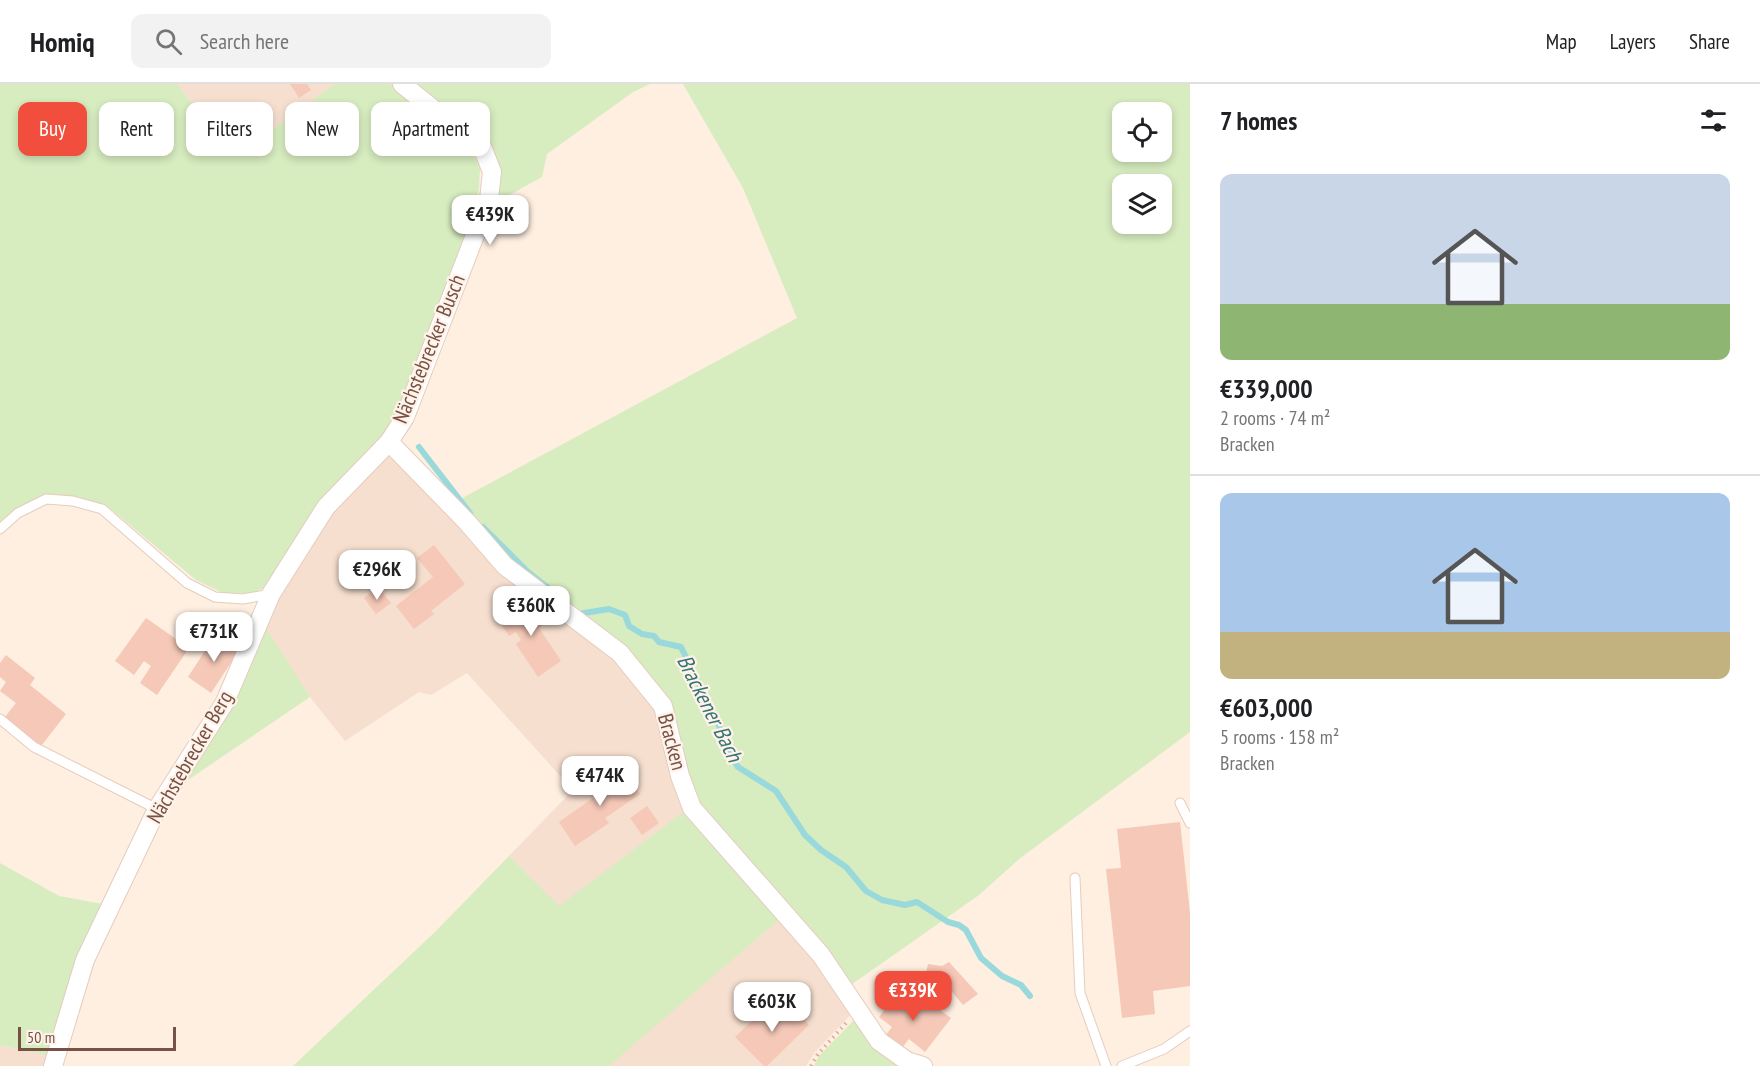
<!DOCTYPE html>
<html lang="en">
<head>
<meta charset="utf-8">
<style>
  body { margin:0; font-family:"PT Sans Narrow",sans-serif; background:#f2f2f2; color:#202124; height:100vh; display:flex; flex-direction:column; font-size:22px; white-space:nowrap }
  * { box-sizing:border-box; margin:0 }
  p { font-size:20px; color:#757577 }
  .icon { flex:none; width:33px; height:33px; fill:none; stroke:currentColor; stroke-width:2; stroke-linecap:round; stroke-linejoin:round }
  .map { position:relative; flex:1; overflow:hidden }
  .panel { display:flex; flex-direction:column; background:#fff; width:570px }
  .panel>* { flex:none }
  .guide { position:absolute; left:18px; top:18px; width:570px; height:54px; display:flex; gap:12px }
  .tools { position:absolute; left:1112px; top:18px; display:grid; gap:12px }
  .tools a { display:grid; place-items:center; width:60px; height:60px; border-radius:12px; background:#fff; box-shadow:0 3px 9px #0003; font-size:30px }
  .scale { position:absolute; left:18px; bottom:15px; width:158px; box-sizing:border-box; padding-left:6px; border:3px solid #775146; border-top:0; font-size:16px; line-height:21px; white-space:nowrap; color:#775146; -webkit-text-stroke:4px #fff3e9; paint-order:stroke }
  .price { position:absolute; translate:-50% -51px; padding:0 14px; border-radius:12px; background:#fff; color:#222; font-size:20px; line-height:39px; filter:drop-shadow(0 2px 3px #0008) }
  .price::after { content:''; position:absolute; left:50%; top:36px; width:18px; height:14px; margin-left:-9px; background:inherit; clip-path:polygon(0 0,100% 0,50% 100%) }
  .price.active { background:#f14e3d; color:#fff }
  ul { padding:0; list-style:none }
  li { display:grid; align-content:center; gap:12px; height:318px; padding:0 30px }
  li+li { border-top:2px solid #e0e0e0 }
  li span { display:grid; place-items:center; height:186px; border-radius:12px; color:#555 }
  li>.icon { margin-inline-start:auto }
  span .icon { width:108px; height:108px; fill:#fffc; stroke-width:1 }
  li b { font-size:26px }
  h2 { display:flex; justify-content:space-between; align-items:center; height:72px; padding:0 30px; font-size:26px }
  .chip { padding:0 21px; border-radius:12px; background:#fff; box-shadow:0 3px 9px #0003; font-size:21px; line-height:54px }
  .chip.active { background:#f14e3d; color:#fff }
  header { display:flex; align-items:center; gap:36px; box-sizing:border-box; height:84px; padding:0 30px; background:#fff; border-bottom:2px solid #e0e0e0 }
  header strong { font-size:28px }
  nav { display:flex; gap:33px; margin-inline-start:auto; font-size:21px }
  .search { width:420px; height:54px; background:#f2f2f2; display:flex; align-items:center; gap:15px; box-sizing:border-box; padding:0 21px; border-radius:12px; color:#757577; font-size:22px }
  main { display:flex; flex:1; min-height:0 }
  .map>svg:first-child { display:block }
  .residential { fill:#f6dfcf }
  .green { fill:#d7ecbf; fill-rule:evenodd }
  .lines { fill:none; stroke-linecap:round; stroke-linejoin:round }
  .stream { stroke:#9ad9db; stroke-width:6 }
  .building { fill:#f5c8b7 }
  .lane-casing { stroke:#e5ccbf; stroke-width:11 }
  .street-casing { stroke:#e5ccbf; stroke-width:20 }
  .path { stroke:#daab9a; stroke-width:4; stroke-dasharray:1.5 4.5; stroke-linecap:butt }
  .lane { stroke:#fff; stroke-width:9 }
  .street { stroke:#fff; stroke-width:18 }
  .labels { text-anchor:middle; stroke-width:4.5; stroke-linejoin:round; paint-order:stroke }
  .street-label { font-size:21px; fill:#775146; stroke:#fff3e9 }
  .water-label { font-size:22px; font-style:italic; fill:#367476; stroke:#fff3e9 }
</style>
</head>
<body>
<header>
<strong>Homiq</strong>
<div class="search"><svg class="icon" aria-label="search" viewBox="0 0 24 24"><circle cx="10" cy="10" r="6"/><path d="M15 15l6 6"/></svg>Search here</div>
<nav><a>Map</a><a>Layers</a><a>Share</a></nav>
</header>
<main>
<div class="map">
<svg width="1190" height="982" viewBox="0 0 1190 982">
  <rect width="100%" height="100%" fill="#feefe1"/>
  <g class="residential">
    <polygon points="177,0 335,0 236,72 227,66"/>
    <polygon points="389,370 619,573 660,625 686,726 559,823 509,772 573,706 467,589 431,611 419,608 345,657 310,613 263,540 330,432"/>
    <polygon points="780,835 855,926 815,968 806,982 608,982"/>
    <polygon points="0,961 49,972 46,982 0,982"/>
  </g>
  <g class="green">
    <polygon points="0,0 177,0 227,66 236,72 335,0 391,0 471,66 480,84 479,105 455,180 397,334 321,421 270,501 253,509 223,509 196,496 107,422 74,413 47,410 14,426 0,439"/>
    <polygon points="413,0 650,0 633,8 547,70 542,93 495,119 498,91"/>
    <path d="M 683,0 L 1190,0 L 1190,648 L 1019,775 L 979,811 L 848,903 L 696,721 L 666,620 L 505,479 L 455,418 L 797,234 L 743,104 ZM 1122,28 L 1161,28 L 1161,68 L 1122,68 ZM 1122,100 L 1161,100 L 1161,140 L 1122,140 Z"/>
    <polygon points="263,539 310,613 188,696 169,711"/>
    <polygon points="686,726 780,835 609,982 293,982 435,848 509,772 559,822"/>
    <polygon points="0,779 59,812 108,821 49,972 0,961"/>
    <polygon points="859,931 905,982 814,982 819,972"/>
  </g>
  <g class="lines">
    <g class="stream">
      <polyline points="419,363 470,429"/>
      <polyline points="483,443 527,487 562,515"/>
      <polyline points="578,530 609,525 625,531 629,542 642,550 654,552 659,558 681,563 718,639 730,671 738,683 776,707 805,751 821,766 846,783 866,807 882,816 905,821 917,818 948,838 959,841 966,846 981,874 1002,892 1021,901 1030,912"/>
    </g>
  </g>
  <g class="building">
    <polygon points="290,0 307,0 311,6 299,14"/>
    <polygon points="434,461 465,500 431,527 434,530 414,545 396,522 433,493 417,474"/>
    <polygon points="378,503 391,519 376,530 364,514"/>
    <polygon points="530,515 546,539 539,544 561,577 538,593 516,560 521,556 516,548 509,552 500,539 507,535 505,532"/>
    <polygon points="146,534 189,564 157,611 140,599 151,582 144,577 134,591 115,577"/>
    <polygon points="216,550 240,565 211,609 188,593"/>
    <polygon points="6,571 35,594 30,601 66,630 41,662 5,633 16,619 0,607 6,598 0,593 0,579"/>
    <polygon points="621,682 640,710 605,734 609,739 575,762 559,738 593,714 597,720 606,714 596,699"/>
    <polygon points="647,722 659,739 642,751 630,734"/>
    <polygon points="1180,738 1190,829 1190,902 1153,907 1155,930 1122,934 1106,785 1121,784 1117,745"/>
    <polygon points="949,878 978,910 963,921 938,891 926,889 928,880 942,882"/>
    <polygon points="898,908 918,923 925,915 951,934 925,968 909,955 901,965 884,953 892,943 879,933"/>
    <polygon points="784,916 809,941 767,982 764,982 735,953 762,927 768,932"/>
  </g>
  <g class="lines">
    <defs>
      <g id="lane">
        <polyline points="0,445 18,429 46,415 73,417 102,425 187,499 215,513 243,515 271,510"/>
        <polyline points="0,635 34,663 157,725"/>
        <polyline points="1180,719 1190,739"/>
        <polyline points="1075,794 1080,909 1106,982"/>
        <polyline points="1122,982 1164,965 1190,947"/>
      </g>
      <g id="street">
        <polyline points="389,358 467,438 505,482 620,569 663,622 680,692 692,724 821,871 879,957 907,977 923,982"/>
        <polyline points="53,982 85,876 157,725 225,618 271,510 326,423 389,358 405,333 489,115 492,88 483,65 402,0"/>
      </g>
    </defs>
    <use href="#lane" class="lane-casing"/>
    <use href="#street" class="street-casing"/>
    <polyline class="path" points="811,982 818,970 846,939"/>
    <use href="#lane" class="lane"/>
    <use href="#street" class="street"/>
  </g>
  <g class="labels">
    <g class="street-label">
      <text transform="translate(429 265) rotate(-68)" y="7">Nächstebrecker Busch</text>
      <text transform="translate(672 658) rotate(75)" y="7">Bracken</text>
      <text transform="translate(190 673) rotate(-60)" y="7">Nächstebrecker Berg</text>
    </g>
    <g class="water-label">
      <text transform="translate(710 624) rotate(63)" y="8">Brackener Bach</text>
    </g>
  </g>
</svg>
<div class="tools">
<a><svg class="icon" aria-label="locate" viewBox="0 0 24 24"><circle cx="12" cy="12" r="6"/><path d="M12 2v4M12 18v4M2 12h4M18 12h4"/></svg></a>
<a><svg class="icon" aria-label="layers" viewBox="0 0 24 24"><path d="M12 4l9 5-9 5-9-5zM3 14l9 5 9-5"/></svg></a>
</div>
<div class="scale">50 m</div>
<b class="price" style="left:490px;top:162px">€439K</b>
<b class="price" style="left:377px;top:517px">€296K</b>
<b class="price" style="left:531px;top:553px">€360K</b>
<b class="price" style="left:214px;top:579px">€731K</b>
<b class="price" style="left:600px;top:723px">€474K</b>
<b class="price active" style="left:913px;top:938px">€339K</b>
<b class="price" style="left:772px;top:949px">€603K</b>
<div class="guide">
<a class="chip active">Buy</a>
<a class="chip">Rent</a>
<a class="chip">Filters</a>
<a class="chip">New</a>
<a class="chip">Apartment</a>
</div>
</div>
<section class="panel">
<h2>7 homes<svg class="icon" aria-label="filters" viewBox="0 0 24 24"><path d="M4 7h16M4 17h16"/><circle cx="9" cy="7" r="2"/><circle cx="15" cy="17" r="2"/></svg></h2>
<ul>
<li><span style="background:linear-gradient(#c9d6e8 70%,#8fb573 0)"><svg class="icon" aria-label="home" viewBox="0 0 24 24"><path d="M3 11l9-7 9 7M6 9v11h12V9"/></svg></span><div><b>€339,000</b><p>2 rooms · 74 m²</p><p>Bracken</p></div></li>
<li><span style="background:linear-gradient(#a9c7e8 75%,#c2b280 0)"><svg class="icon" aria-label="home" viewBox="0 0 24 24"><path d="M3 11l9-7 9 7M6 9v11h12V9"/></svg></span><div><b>€603,000</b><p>5 rooms · 158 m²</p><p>Bracken</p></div></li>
</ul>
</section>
</main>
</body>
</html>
